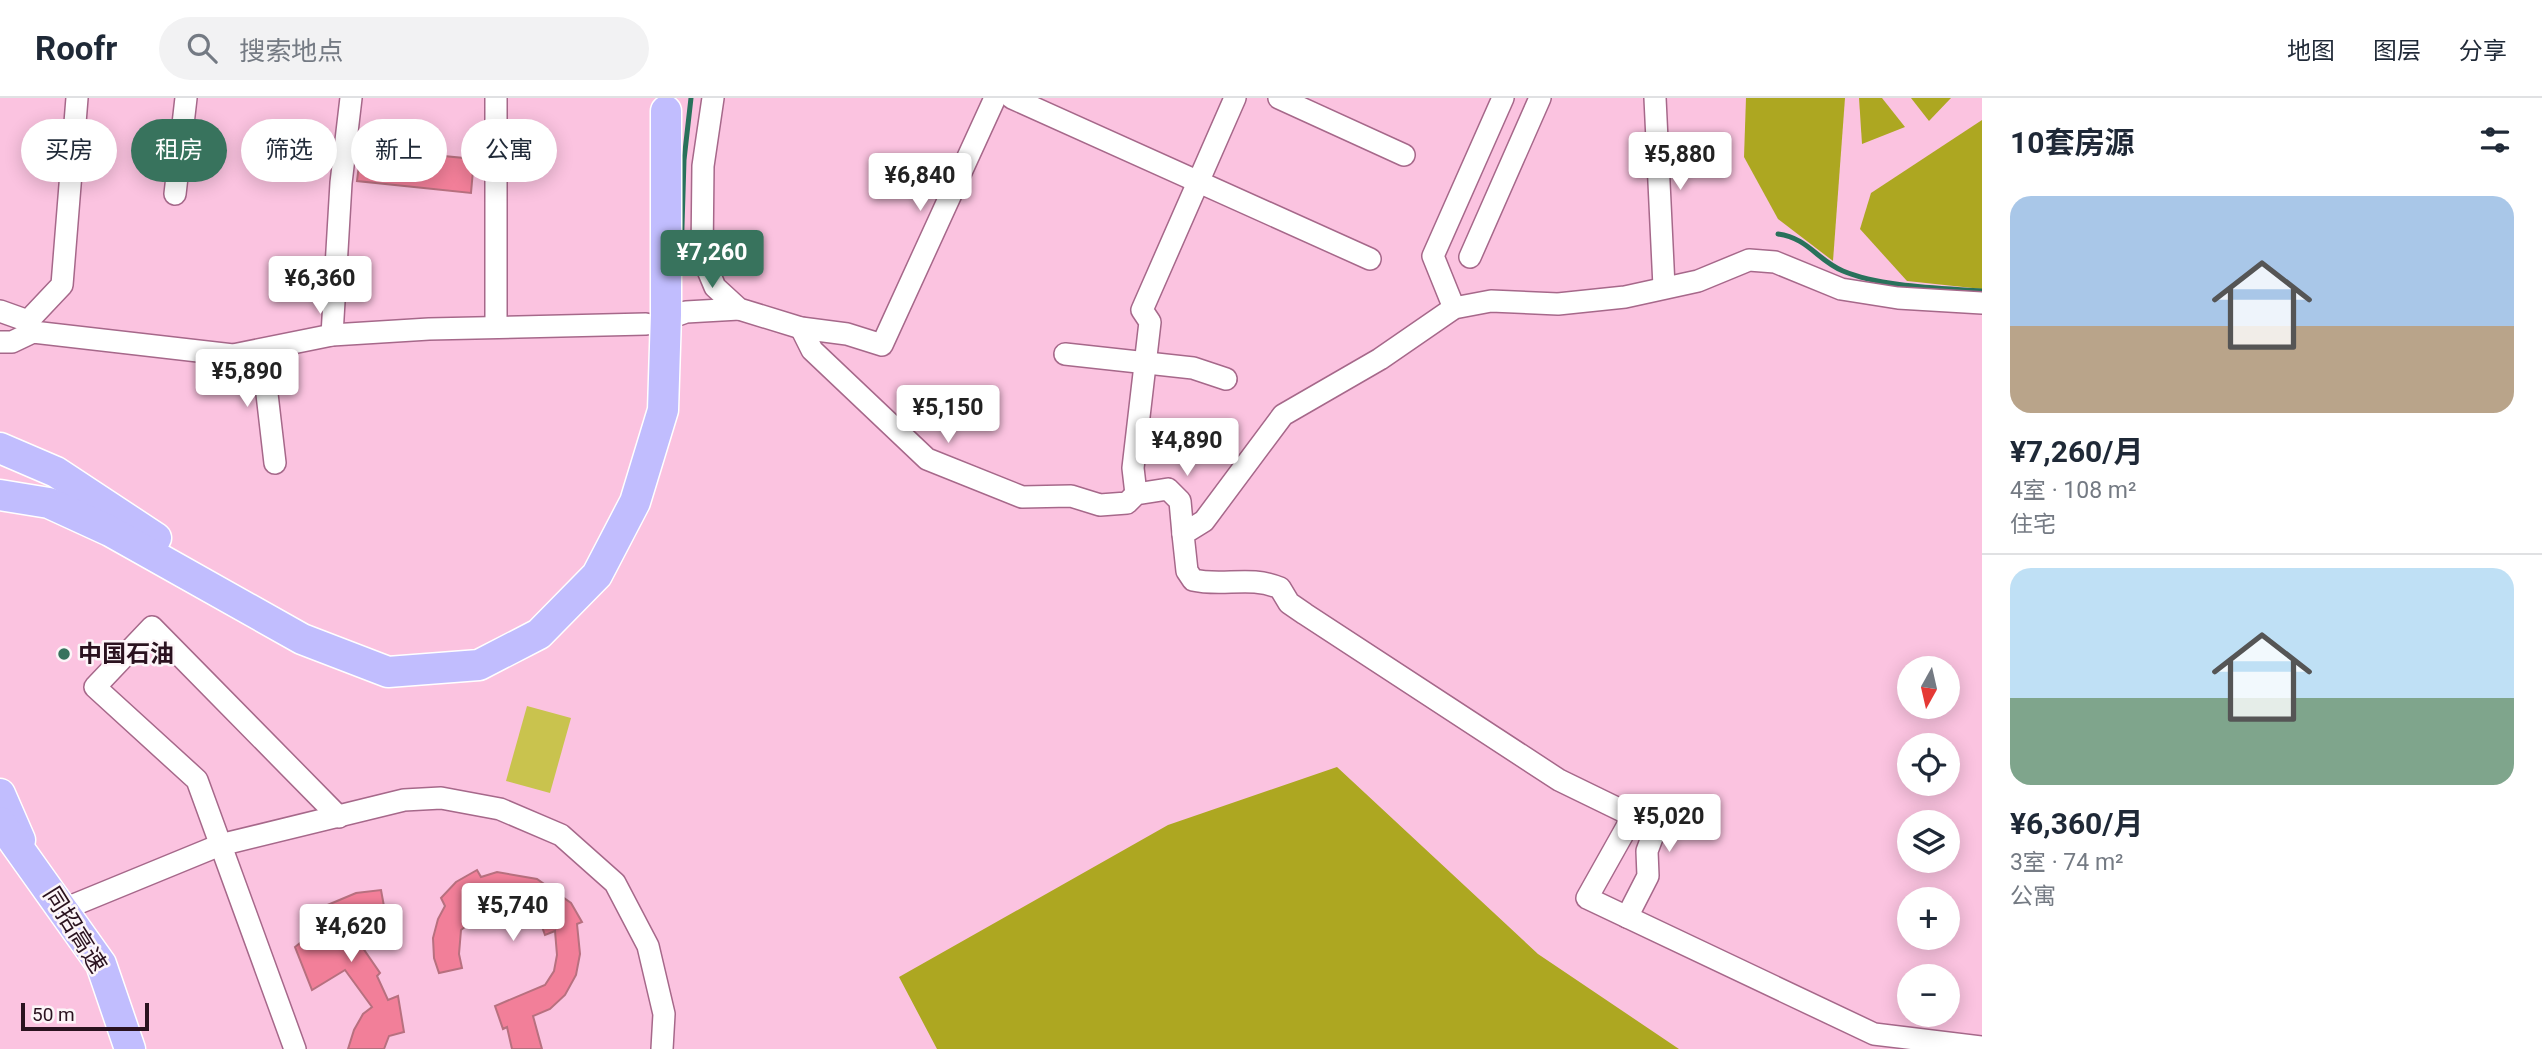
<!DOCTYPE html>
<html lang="zh">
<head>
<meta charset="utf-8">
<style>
  body { margin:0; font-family:Roboto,"Noto Sans SC",sans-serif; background:#f2f2f3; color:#1f2937; height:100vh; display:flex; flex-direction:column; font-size:26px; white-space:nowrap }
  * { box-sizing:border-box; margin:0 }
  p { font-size:23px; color:#747a83 }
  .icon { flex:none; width:38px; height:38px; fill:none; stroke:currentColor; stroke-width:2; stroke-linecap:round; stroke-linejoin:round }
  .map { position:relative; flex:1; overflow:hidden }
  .details { display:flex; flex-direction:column; background:#fff; width:560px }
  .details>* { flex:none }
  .guide { position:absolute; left:21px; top:21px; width:665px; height:63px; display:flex; gap:14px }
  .needle { width:46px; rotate:188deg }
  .fabs { position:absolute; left:1897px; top:558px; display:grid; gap:14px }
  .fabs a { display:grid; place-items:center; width:63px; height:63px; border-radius:50%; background:#fff; box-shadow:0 4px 18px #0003; font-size:35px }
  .scale { position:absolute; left:21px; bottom:18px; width:128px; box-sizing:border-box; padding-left:7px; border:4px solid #2a121f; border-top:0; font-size:19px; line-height:24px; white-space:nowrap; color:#2a121f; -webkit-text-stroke:5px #fcf5f8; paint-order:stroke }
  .price { position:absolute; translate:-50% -60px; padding:0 16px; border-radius:7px; background:#fff; color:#222; font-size:23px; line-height:46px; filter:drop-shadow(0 2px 4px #0008) }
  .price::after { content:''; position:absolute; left:50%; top:42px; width:21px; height:16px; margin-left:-10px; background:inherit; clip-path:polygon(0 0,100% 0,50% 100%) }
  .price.selected { background:#38735d; color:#fff }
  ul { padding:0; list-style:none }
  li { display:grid; align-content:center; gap:14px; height:371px; padding:0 28px }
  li+li { border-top:2px solid #e0e1e3 }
  li span { display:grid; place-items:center; height:217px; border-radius:21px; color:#555 }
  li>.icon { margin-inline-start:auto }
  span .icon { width:126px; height:126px; fill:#fffc; stroke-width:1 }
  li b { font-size:30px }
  h2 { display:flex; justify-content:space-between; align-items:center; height:84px; padding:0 28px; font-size:30px }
  .tag { padding:0 24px; border-radius:32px; background:#fff; box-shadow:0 4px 18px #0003; font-size:24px; line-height:63px }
  .tag.selected { background:#38735d; color:#fff }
  header { display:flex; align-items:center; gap:42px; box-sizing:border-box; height:98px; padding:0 35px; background:#fff; border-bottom:2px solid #e0e1e3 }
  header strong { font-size:33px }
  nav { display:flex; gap:38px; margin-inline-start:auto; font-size:24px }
  .search { width:490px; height:63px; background:#f2f2f3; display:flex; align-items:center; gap:18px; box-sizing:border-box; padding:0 24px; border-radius:38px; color:#747a83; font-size:26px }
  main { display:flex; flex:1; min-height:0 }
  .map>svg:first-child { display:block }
  .green { fill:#c9c34e }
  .forest { fill:#ada721 }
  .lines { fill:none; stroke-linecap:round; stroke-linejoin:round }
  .stream { stroke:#29715b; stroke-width:5 }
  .building { fill:#f27f99; stroke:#b7707f; stroke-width:2 }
  .minor-casing { stroke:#a6688a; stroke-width:24 }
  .highway-casing { stroke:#fff; stroke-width:33 }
  .minor { stroke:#fff; stroke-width:21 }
  .highway { stroke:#c1bdfe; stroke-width:30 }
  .poi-dot { fill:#38735d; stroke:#fcf5f8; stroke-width:2.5 }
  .labels { text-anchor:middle; stroke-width:5; stroke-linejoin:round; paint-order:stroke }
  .poi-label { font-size:24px; font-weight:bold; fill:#2a121f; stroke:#fcf5f8; text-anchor:start }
  .street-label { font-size:24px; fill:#2a121f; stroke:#fcf5f8 }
</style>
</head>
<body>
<header>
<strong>Roofr</strong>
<div class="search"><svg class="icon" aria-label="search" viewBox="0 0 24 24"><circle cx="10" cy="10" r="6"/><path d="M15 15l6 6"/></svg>搜索地点</div>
<nav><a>地图</a><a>图层</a><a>分享</a></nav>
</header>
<main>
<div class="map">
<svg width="1982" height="951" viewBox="0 0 1982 951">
  <rect width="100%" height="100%" fill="#fbc3e0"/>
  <polygon class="green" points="527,608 571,620 550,695 506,683"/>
  <g class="forest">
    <polygon points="1746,0 1845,0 1833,163 1778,121 1744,59"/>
    <polygon points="1859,0 1882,0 1905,29 1862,46"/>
    <polygon points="1911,0 1951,0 1929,23"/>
    <polygon points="1982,22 1982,191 1907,183 1860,131 1871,95"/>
    <polygon points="1337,669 1538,856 1679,951 937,951 899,879 1168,727"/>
  </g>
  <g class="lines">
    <g class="stream">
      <path d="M 1778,136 C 1808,140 1817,162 1843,173 C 1881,189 1941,190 1982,193"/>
      <polyline points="681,161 684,62 691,0"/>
    </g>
  </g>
  <g class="building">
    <polygon points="361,50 474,61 471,95 357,83"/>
    <polygon points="477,772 481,779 497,774 537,781 571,805 582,824 577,826 580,856 576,877 565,897 550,911 533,918 542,951 512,951 507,929 503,931 495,908 545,887 554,873 557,857 555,833 545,837 541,826 531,817 538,808 510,798 483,798 488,811 461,832 459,856 462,870 439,875 434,860 433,840 438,821 445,808 441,800 456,784"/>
    <polygon points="381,792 386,819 364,821 347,827 380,875 377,878 388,902 398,898 404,934 389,938 384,951 348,951 354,932 363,916 372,909 345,872 312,892 295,849 311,836 302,822 318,811 356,795"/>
  </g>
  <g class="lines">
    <defs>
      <g id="minor">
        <polyline points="496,0 496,229"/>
        <polyline points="713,0 703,68 702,158 715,189 739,211 801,230 847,236 882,247 995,0"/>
        <polyline points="1012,0 1370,161"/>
        <polyline points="1279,0 1404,57"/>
        <polyline points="1655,0 1664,189"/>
        <polyline points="175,96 186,0"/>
        <polyline points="1470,159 1540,0"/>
        <path d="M 1982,205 L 1898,200 L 1841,191 L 1775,164 L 1749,162 L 1698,183 L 1625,199 L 1558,206 L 1491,203 L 1454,210 L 1380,261 L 1283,317 L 1204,423 L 1183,436 L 1187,473 L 1193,482 C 1223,489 1250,477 1280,490 L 1289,505 L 1305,516 L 1559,682 L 1633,718 L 1587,800 L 1874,936 L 1982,949"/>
        <polyline points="1454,210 1433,158 1503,0"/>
        <polyline points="0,213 28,223 62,187 77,0"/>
        <polyline points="672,219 686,214 739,211"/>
        <polyline points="801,230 812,252 927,361 1022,399 1071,398 1100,407 1127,405 1136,396 1168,391 1180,403 1183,436"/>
        <polyline points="332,237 341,85 351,0"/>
        <polyline points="0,244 12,244 33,234 233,257 332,237 429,231 646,226"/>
        <polyline points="262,253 275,365"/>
        <polyline points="1065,256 1193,270 1226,281"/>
        <polyline points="1136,396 1133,370 1150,224 1142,212 1235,0"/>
        <polyline points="64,811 220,747 404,702 441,700 500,711 561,737 615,785 648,848 664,916 662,951"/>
        <polyline points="1627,819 1648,778 1647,753 1656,729 1633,718"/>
        <polyline points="295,951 197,682 95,589 152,529 339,719"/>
      </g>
      <g id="highway">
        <polyline points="0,350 56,374 156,440"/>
        <polyline points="0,397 49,405 110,433 302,541 388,574 479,567 539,536 597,477 635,404 663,312 666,217 666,13"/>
        <polyline points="0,696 20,742"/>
        <polyline points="0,724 101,866 130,951"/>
      </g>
    </defs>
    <use href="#minor" class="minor-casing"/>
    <use href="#highway" class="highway-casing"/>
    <use href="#minor" class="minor"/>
    <use href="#highway" class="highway"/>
  </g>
  <circle class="poi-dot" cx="64" cy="556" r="7"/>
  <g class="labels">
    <g class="poi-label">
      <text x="78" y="564">中国石油</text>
    </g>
    <g class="street-label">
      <text transform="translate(75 832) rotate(58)" y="8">同招高速</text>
    </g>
  </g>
</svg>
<div class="fabs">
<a><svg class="needle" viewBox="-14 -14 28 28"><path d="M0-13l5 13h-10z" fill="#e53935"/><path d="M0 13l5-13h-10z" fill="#747a83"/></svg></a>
<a><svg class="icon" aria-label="locate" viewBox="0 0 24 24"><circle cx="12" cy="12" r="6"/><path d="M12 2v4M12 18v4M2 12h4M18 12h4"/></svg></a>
<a><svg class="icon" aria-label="layers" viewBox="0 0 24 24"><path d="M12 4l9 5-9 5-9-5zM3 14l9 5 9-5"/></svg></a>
<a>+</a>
<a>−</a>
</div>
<div class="scale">50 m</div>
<b class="price" style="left:1680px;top:94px">¥5,880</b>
<b class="price" style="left:920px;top:115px">¥6,840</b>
<b class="price selected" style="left:712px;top:192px">¥7,260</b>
<b class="price" style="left:320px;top:218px">¥6,360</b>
<b class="price" style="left:247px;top:311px">¥5,890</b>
<b class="price" style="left:948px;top:347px">¥5,150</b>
<b class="price" style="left:1187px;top:380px">¥4,890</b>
<b class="price" style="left:1669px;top:756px">¥5,020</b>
<b class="price" style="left:513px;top:845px">¥5,740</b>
<b class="price" style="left:351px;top:866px">¥4,620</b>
<div class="guide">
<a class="tag">买房</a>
<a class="tag selected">租房</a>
<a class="tag">筛选</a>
<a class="tag">新上</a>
<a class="tag">公寓</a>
</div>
</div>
<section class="details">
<h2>10套房源<svg class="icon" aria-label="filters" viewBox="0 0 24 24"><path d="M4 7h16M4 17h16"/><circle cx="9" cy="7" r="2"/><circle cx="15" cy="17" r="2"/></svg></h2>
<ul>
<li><span style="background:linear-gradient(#a9c7e8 60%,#b9a48a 0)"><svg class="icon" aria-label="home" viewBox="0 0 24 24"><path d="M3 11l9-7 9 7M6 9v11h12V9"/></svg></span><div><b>¥7,260/月</b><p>4室 · 108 m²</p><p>住宅</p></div></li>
<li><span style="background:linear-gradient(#bfe0f5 60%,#7fa58c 0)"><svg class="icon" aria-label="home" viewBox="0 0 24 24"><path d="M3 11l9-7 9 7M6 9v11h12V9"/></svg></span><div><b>¥6,360/月</b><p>3室 · 74 m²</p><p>公寓</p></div></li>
</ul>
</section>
</main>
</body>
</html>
